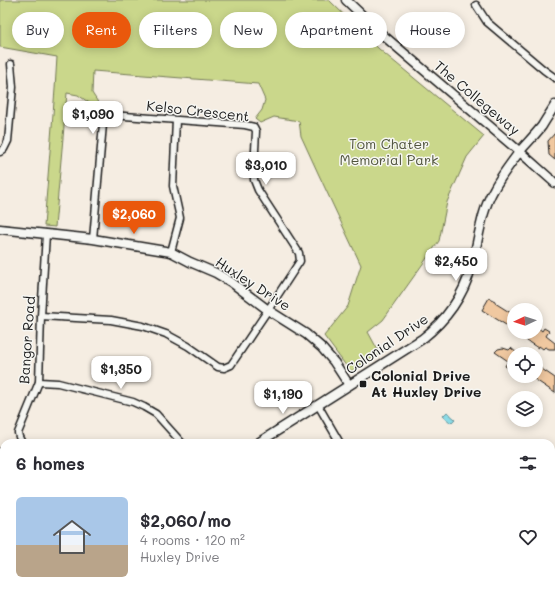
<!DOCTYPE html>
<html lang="en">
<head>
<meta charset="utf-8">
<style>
  body { margin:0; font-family:Mali,sans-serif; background:#f7f7f7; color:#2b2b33; height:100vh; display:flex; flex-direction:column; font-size:15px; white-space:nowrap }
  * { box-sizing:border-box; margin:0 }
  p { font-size:13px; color:#7c7c81 }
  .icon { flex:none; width:22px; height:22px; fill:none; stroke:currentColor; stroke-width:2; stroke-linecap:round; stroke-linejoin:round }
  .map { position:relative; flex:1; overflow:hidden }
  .sheet { position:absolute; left:0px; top:439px; width:555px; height:156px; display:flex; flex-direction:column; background:#fff; border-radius:12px 12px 0 0; box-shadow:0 2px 10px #0003 }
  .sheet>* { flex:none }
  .guide { position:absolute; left:12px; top:12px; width:531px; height:36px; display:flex; gap:8px }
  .needle { width:26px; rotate:266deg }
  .tools { position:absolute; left:507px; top:303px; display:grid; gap:8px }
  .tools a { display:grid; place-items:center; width:36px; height:36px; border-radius:50%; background:#fff; box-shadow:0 2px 10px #0003; font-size:20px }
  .price { position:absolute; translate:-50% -34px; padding:0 9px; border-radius:8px; background:#fff; color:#222; font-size:13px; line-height:26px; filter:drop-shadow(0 1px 2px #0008) }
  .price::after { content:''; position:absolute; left:50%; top:24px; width:12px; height:9px; margin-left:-6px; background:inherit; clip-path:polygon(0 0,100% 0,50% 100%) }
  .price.active { background:#ea580c; color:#fff }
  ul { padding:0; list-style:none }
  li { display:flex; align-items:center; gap:12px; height:100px; padding:0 16px }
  li span { display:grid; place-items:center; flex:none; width:112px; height:80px; border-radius:6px; color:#555 }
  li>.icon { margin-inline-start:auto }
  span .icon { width:48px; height:48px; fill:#fffc; stroke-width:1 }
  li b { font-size:17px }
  h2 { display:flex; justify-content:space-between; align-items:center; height:48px; padding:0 16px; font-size:17px }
  .pill { padding:0 14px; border-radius:18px; background:#fff; box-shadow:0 2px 10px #0003; font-size:14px; line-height:36px }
  .pill.active { background:#ea580c; color:#fff }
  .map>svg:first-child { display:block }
  .green { fill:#cad78b; stroke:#737a54 }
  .water { fill:#8bdbe7; stroke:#5f8f96 }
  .building { fill:#f0c8a0; stroke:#1c1c1c }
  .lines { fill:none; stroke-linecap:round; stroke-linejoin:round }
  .street-casing { stroke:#1c1c1c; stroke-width:9 }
  .secondary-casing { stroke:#1c1c1c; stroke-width:11 }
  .street { stroke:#f6f6f2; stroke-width:6 }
  .secondary { stroke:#f6f6f2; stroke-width:8 }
  .poi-dot { fill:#1c1c1c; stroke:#f6f6f2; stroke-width:1.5 }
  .labels { text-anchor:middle; stroke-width:3; stroke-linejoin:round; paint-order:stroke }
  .street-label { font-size:14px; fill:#1c1c1c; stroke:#f6f6f2 }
  .park-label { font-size:14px; fill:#50543d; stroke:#f6f6f2 }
  .poi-label { font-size:14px; font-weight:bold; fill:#1c1c1c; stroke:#f6f6f2; text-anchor:start }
</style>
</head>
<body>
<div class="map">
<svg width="555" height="595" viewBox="0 0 555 595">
  <rect width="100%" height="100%" fill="#f5ede2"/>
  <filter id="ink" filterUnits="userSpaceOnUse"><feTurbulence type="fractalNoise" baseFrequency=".025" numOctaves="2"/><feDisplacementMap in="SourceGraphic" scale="8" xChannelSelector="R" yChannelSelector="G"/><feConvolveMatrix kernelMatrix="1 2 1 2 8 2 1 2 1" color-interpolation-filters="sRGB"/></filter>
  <g filter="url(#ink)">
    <polygon class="green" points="0,0 329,0 379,49 484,136 467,157 447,202 439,241 383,320 368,332 380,354 352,371 350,371 324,336 348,306 361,265 318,173 301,136 299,121 274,117 260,123 255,119 262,110 265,100 258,84 93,71 92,93 101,107 98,109 78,95 67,93 55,227 44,226 55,89 57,57 0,47"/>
    <polygon class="water" points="447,412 455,419 451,423 443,416"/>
    <g class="building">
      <polygon points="555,133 555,160 549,155 548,141"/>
      <polygon points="489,298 495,301 495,303 514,315 514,330 482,310"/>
      <polygon points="536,326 542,331 544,328 549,331 546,336 555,343 555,349 549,349 545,347 543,349 539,346 538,348 527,341 526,338 516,332 536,332"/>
      <polygon points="503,348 509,350 511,348 518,354 514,354 514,368 512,367 510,370 505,366 508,361 495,352 498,349"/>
      <polygon points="536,365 555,378 555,393 530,376 536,376"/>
    </g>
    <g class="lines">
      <defs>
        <g id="street">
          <polyline points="476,5 487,22 544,70 555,78"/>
          <polyline points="0,152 4,149 8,141 13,87 11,64"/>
          <polyline points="171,252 180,218 173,186 176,120"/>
          <polyline points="41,316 111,320 143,326 166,334 188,346 218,367 224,368 231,365 268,310 300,261 299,253 258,190 254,180 254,170 256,131 254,127 245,125 111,115 106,117 103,124 93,239"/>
          <polyline points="39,382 58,383 133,402 144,407 156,414 182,443"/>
          <polyline points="318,405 340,443"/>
          <polyline points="22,443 19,437 18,433 39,382 41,316 46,234"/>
          <polyline points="0,482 4,484"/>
          <polyline points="232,591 237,595"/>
          <polyline points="383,591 389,595"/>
          <polyline points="488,595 490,591"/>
        </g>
        <g id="secondary">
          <polyline points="346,0 384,36 520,152 555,183"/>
          <polyline points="0,229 93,239 171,252 190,262 216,273 231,282 268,310 306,334 321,347 334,362 349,385"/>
          <path d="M 258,443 L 422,339 C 445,321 463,297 471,268 C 479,241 480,213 494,189 C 501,176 511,163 520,151 C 527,143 535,135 542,126 C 546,119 551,112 555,105"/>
          <polyline points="0,453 4,456"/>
          <polyline points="551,588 555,578"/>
          <polyline points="198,591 204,595"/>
          <polyline points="123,595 126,591"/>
        </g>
      </defs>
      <use href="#street" class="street-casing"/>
      <use href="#secondary" class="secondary-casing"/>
      <use href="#street" class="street"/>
      <use href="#secondary" class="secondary"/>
    </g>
  </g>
  <rect class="poi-dot" x="359" y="380" width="8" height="8" rx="2"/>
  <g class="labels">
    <g class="street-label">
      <text transform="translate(477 98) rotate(40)" y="5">The Collegeway</text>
      <text transform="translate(198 111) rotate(6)" y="5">Kelso Crescent</text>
      <text transform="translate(253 284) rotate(33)" y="5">Huxley Drive</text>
      <text transform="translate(27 340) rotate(-86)" y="5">Bangor Road</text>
      <text transform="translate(387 344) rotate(-34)" y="5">Colonial Drive</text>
    </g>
    <g class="park-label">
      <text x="389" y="149">Tom Chater<tspan x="389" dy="16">Memorial Park</tspan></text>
    </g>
    <g class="poi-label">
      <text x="371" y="381">Colonial Drive<tspan x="371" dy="16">At Huxley Drive</tspan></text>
    </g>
  </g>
</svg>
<div class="tools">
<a><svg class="needle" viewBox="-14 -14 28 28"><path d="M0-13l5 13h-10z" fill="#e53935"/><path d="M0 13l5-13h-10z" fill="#7c7c81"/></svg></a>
<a><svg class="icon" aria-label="locate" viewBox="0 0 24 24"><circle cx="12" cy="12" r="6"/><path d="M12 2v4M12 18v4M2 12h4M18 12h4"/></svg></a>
<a><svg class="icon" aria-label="layers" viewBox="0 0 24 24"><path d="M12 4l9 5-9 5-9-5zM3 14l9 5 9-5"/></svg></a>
</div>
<b class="price" style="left:93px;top:135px">$1,090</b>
<b class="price" style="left:266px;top:186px">$3,010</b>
<b class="price active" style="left:134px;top:235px">$2,060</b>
<b class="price" style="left:456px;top:282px">$2,450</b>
<b class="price" style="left:121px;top:390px">$1,350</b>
<b class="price" style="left:283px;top:415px">$1,190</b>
<div class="guide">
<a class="pill">Buy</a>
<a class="pill active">Rent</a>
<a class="pill">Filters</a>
<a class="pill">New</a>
<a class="pill">Apartment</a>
<a class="pill">House</a>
</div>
<section class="sheet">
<h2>6 homes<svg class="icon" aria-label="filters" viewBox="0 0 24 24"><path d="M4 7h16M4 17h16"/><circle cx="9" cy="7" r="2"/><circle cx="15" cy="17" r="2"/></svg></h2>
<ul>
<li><span style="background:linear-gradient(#a9c7e8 60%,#b9a48a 0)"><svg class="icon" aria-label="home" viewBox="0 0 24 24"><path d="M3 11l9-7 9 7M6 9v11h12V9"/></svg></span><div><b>$2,060/mo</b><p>4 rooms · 120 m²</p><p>Huxley Drive</p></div><svg class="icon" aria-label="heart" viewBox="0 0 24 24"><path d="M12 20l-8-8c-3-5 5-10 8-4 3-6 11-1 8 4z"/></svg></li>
</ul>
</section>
</div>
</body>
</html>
